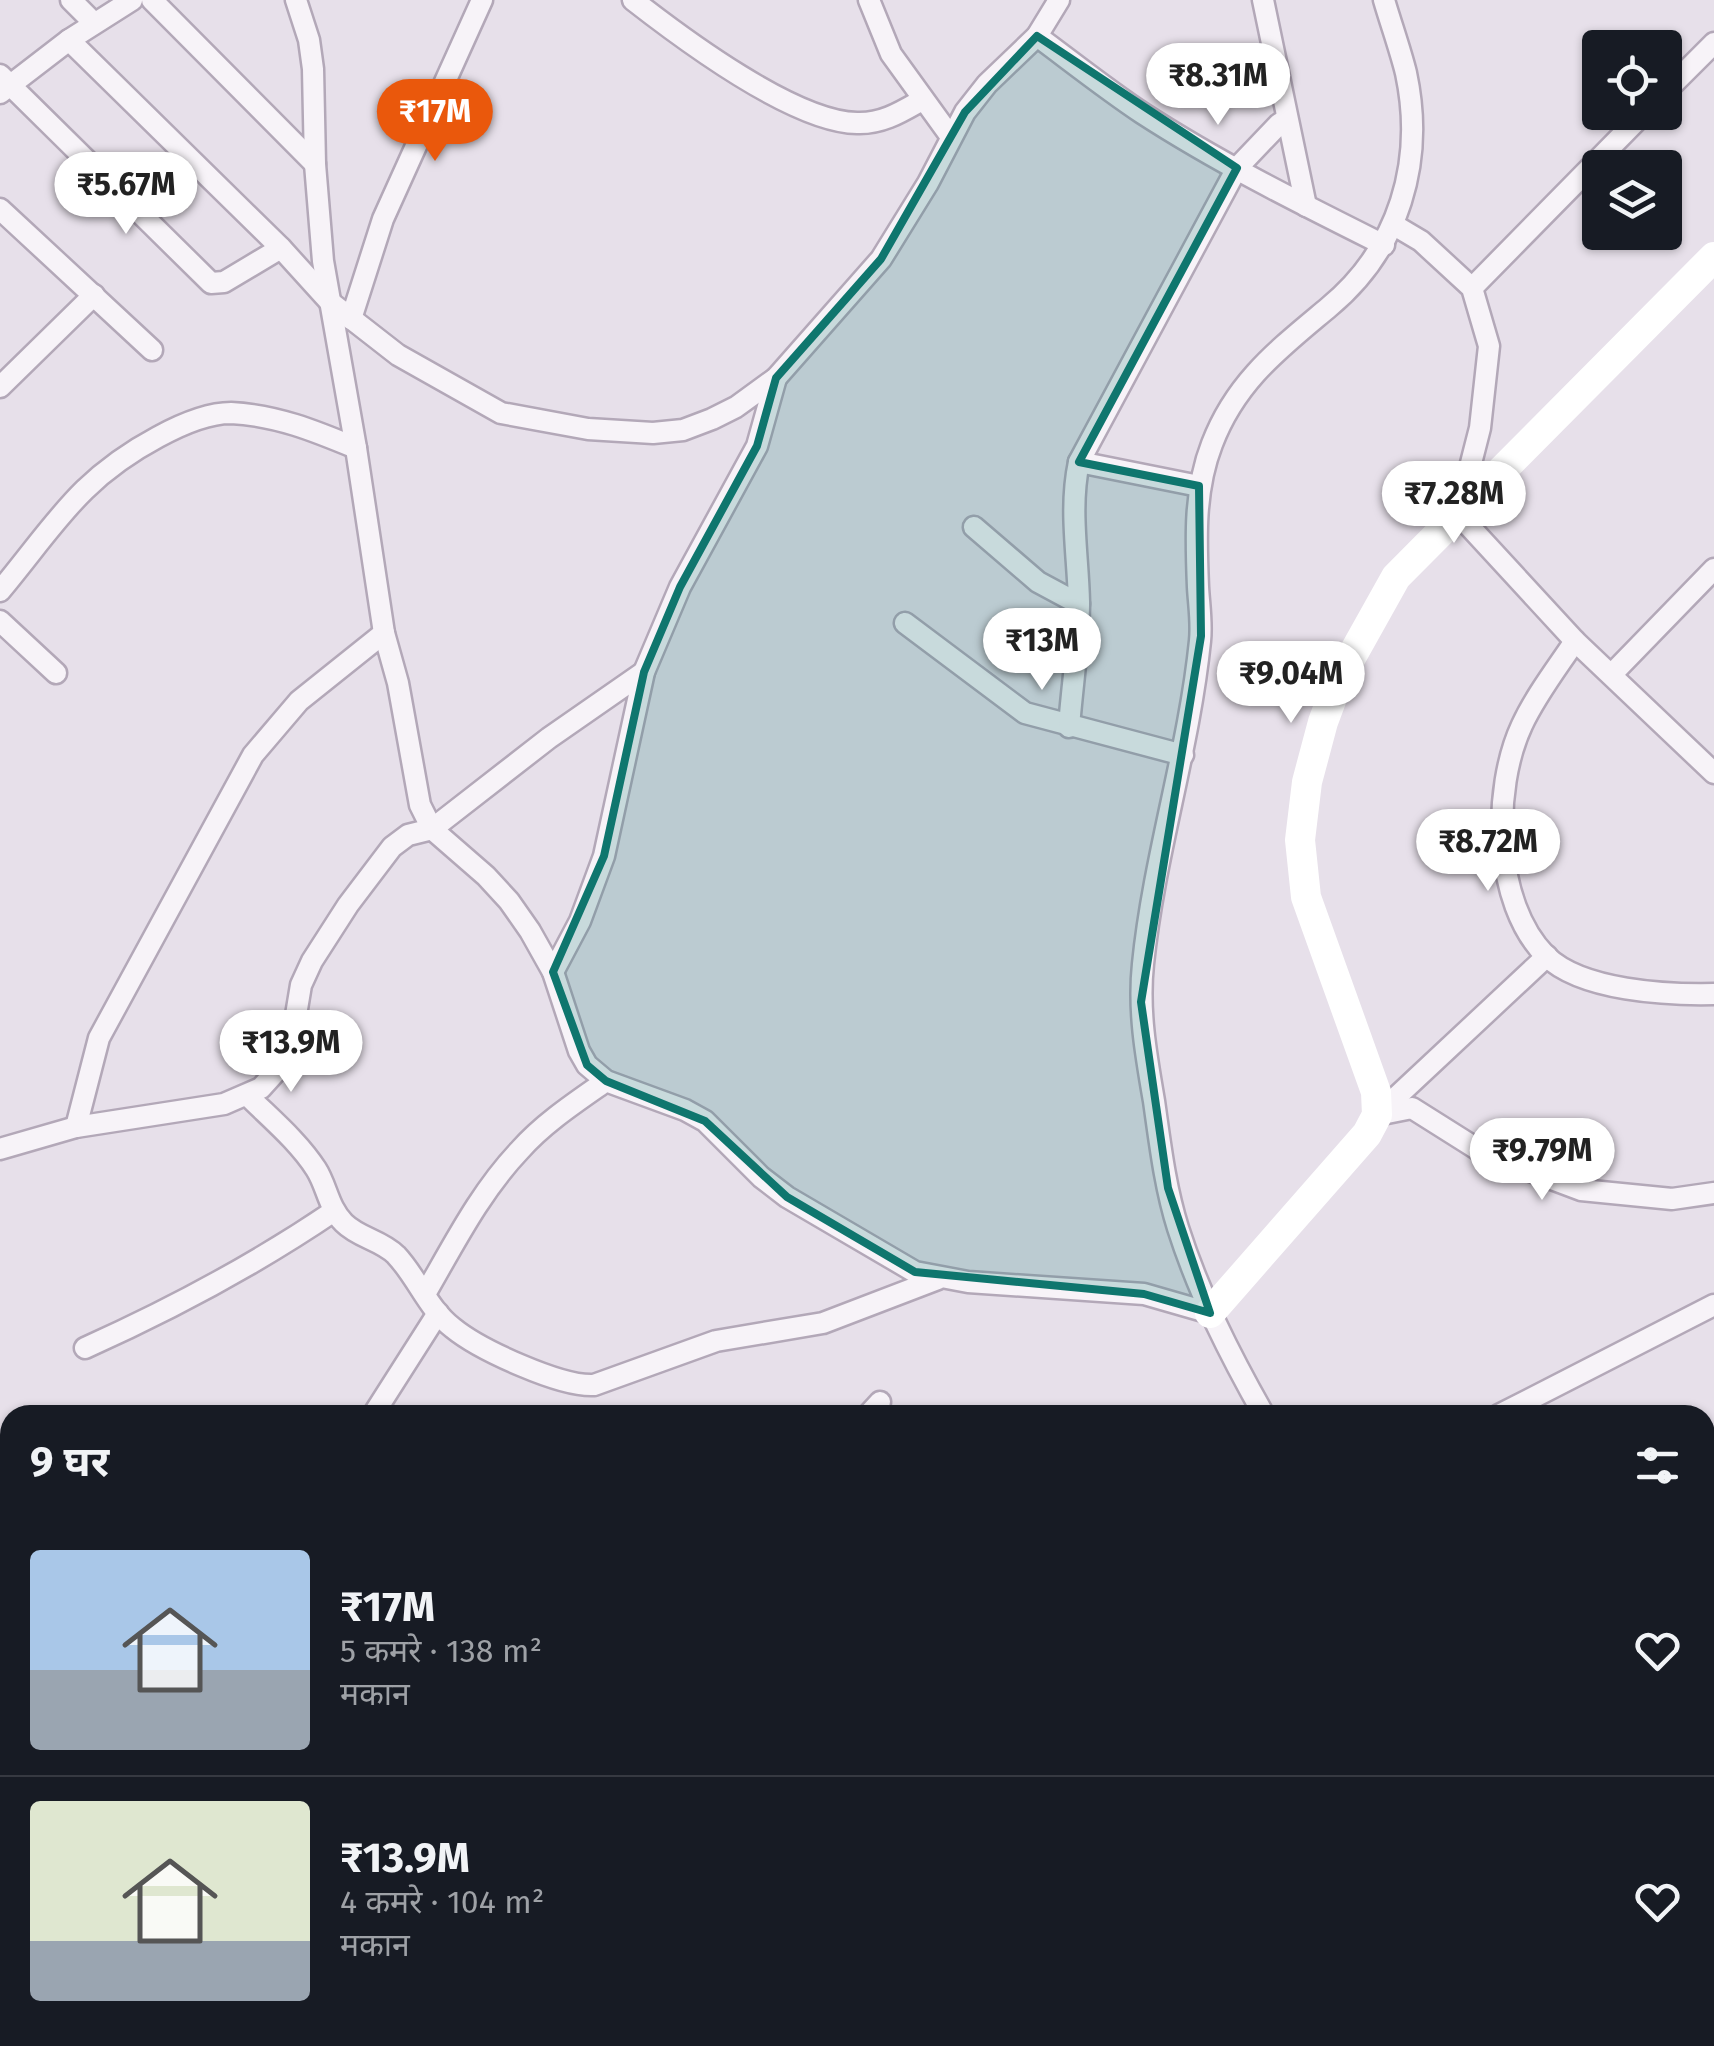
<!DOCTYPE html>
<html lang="hi">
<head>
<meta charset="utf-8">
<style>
  body { margin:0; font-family:"Fira Sans","Noto Sans Devanagari",sans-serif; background:#242831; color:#f1f3f6; height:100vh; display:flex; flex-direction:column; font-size:38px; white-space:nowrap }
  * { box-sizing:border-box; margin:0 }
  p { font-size:32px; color:#9ea1a6 }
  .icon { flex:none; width:55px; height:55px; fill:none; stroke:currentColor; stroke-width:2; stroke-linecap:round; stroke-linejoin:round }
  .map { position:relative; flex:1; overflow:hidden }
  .sheet { position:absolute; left:0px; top:1405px; width:1715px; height:642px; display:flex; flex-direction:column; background:#171b24; border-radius:30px 30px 0 0; box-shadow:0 2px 8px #0004 }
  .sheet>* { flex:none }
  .fabs { position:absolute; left:1582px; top:30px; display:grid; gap:20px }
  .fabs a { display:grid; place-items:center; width:100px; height:100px; border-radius:10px; background:#171b24; box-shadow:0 2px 8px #0004; font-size:50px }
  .price { position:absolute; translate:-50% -85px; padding:0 22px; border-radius:35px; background:#fff; color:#222; font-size:32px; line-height:65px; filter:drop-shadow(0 2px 5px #0008) }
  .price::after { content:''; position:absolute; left:50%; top:60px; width:30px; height:22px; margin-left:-15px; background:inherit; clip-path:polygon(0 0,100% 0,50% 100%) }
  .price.current { background:#ea580c; color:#fff }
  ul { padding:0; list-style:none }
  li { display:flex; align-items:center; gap:30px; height:250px; padding:0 30px }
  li+li { border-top:2px solid #363941 }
  li span { display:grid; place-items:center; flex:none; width:280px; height:200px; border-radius:10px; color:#555 }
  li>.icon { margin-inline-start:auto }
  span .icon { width:120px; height:120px; fill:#fffc; stroke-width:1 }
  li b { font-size:42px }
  h2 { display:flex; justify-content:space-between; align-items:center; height:120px; padding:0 30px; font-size:42px }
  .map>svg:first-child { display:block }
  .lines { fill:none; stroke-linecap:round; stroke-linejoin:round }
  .lane-casing { stroke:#b3a8b8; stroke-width:15 }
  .street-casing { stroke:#b3a8b8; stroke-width:25 }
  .lane { stroke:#f7f3f8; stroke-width:10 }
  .street { stroke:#f7f3f8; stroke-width:20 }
  .secondary { stroke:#fff; stroke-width:30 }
  .marked { fill:#0f766e; fill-opacity:0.2; stroke:#0f766e; stroke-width:8; stroke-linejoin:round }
</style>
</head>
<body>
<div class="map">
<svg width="1714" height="2046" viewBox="0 0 1714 2046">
  <rect width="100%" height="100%" fill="#e7e0ea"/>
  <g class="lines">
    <defs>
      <polyline id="lane" points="0,1675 10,1651"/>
      <g id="street">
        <polyline points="71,0 94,23"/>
        <polyline points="152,0 315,164"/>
        <polyline points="296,0 309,40 313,69 315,164 323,261 356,448 384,633 398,683 420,805 432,829 486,876 509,901 530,931 553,972 579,1051 587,1065 606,1081 685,1110 705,1121 761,1177 787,1197 915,1272 968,1282 1144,1294 1210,1313"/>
        <path d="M 633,0 C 683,39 794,122 857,123 C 882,124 901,112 922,100"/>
        <polyline points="869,0 891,54 951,137"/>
        <polyline points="1263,0 1306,206"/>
        <path d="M 1037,36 C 1072,62 1106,89 1142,113 C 1219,163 1302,204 1384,245"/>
        <polyline points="69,40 281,248 330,302 398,355 501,413 588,429 653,433 683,430 712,419 736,407 776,378 881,259 928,183 965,112 987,84 1037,36 1059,0"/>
        <polyline points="0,75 211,283 224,282 281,248"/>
        <polyline points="1665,92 1714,43"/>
        <polyline points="0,93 69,40 132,0"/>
        <polyline points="0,209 152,350"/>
        <polyline points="1394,225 1421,241 1472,288 1489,346 1480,428 1458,514 1575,641 1714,773"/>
        <polyline points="1472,288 1645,112"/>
        <polyline points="351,319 383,219 482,0"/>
        <polyline points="0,387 94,295"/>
        <polyline points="1079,462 1199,486"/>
        <polyline points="974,527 1038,582 1079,604"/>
        <path d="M 0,591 C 55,525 79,479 158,437 C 180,425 206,413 231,413 C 276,415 315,431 356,448"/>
        <polyline points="0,621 56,673"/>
        <polyline points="905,623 1025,713 1183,755"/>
        <path d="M 1575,641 C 1557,668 1536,695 1522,725 C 1492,789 1493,903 1546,956 C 1582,991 1667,995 1714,994"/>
        <polyline points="1612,674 1714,569"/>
        <path d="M 1069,727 C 1072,686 1079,643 1079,602 C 1078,555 1069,509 1079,462 L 1237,168 L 1279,124 L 1287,119"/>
        <polyline points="553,972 580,921 604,856 644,672 680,587 757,446 776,378"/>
        <path d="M 247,1095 C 270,1118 298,1141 316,1169 C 327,1186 328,1207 344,1223 C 359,1238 381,1240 396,1255 C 417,1277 428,1309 453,1328 C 480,1350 561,1387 594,1385 L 716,1341 L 823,1323 L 938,1279"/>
        <polyline points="1377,1115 1412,1108 1485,1154 1581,1190 1672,1199 1714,1193"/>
        <polyline points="1377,1115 1547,956"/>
        <polyline points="76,1127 99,1038 253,755 299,701 384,633"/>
        <polyline points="0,1149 76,1127 224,1104 261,1088 289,1057 301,985 312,961 348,905 392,847 408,835 432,829 549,738 644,672"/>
        <path d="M 425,1294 C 454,1244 480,1192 520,1150 C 544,1123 576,1102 606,1081"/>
        <path d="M 85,1348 C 174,1308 253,1266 334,1211"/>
        <polyline points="373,1415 438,1313"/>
        <polyline points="868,1415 880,1402"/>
        <path d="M 1264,1415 C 1230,1355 1199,1294 1178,1228 C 1165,1187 1160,1143 1154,1101 C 1146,1055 1138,1010 1143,964 C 1154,855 1189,750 1200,641 C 1202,623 1199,605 1198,587 C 1196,539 1194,490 1212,444 C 1236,381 1279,349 1329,307 C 1399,249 1425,162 1406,73 C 1400,49 1391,24 1384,0"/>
        <polyline points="1499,1415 1714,1305"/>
        <polyline points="0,1506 10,1511"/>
        <polyline points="0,1935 10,1921"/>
        <polyline points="1590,2038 1596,2046"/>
        <polyline points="52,2046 60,2038"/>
        <polyline points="170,2046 178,2038"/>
        <polyline points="277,2046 282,2038"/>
        <polyline points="650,2046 654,2038"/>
        <polyline points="973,2046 976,2038"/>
        <polyline points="1219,2046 1224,2038"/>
        <polyline points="1455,2046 1462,2038"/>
      </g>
    </defs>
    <use href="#lane" class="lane-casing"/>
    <use href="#street" class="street-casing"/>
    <use href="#lane" class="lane"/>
    <use href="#street" class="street"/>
    <g class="secondary">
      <polyline points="1210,1313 1367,1134 1377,1115 1376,1092 1306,897 1300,840 1307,782 1323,722 1339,679 1396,577 1714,257"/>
      <polyline points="0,1844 10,1848"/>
      <polyline points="0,1871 10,1875"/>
      <polyline points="470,2038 495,2046"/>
      <polyline points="556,2038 583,2046"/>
    </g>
  </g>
  <path class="marked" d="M 1037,36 L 1237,168 L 1079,462 L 1199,486 L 1201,636 L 1141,1002 L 1168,1188 L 1210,1313 L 1144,1294 L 915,1272 L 787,1197 L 705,1121 L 606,1081 L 587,1065 L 553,972 L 604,856 L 644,672 L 680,587 L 757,446 L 776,378 L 881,259 L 965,112 Z"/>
</svg>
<div class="fabs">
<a><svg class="icon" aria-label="locate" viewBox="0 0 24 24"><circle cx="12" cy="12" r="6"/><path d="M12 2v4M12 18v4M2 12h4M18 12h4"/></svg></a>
<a><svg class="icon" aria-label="layers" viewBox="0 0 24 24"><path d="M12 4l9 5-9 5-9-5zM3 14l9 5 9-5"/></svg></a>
</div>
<b class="price" style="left:1218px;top:128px">₹8.31M</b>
<b class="price current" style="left:435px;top:164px">₹17M</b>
<b class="price" style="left:126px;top:237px">₹5.67M</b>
<b class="price" style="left:1454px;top:546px">₹7.28M</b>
<b class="price" style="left:1042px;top:693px">₹13M</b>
<b class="price" style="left:1291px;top:726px">₹9.04M</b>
<b class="price" style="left:1488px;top:894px">₹8.72M</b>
<b class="price" style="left:291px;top:1095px">₹13.9M</b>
<b class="price" style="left:1542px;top:1203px">₹9.79M</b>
<section class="sheet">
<h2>9 घर<svg class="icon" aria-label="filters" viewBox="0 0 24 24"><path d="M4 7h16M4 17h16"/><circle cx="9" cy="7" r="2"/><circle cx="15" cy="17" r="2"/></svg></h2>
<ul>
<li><span style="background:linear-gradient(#a9c7e8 60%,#9aa5b1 0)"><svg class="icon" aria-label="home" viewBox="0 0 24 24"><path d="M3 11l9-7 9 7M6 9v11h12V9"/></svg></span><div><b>₹17M</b><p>5 कमरे · 138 m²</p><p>मकान</p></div><svg class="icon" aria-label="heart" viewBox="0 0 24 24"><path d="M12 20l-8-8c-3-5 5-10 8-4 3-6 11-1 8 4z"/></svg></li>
<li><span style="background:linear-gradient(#dfe7d0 70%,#9aa5b1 0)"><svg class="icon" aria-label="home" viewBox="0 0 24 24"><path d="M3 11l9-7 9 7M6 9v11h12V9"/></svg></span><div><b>₹13.9M</b><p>4 कमरे · 104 m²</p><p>मकान</p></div><svg class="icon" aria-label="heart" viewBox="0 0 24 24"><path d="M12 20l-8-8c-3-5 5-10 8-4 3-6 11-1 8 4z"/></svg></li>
</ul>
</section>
</div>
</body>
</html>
